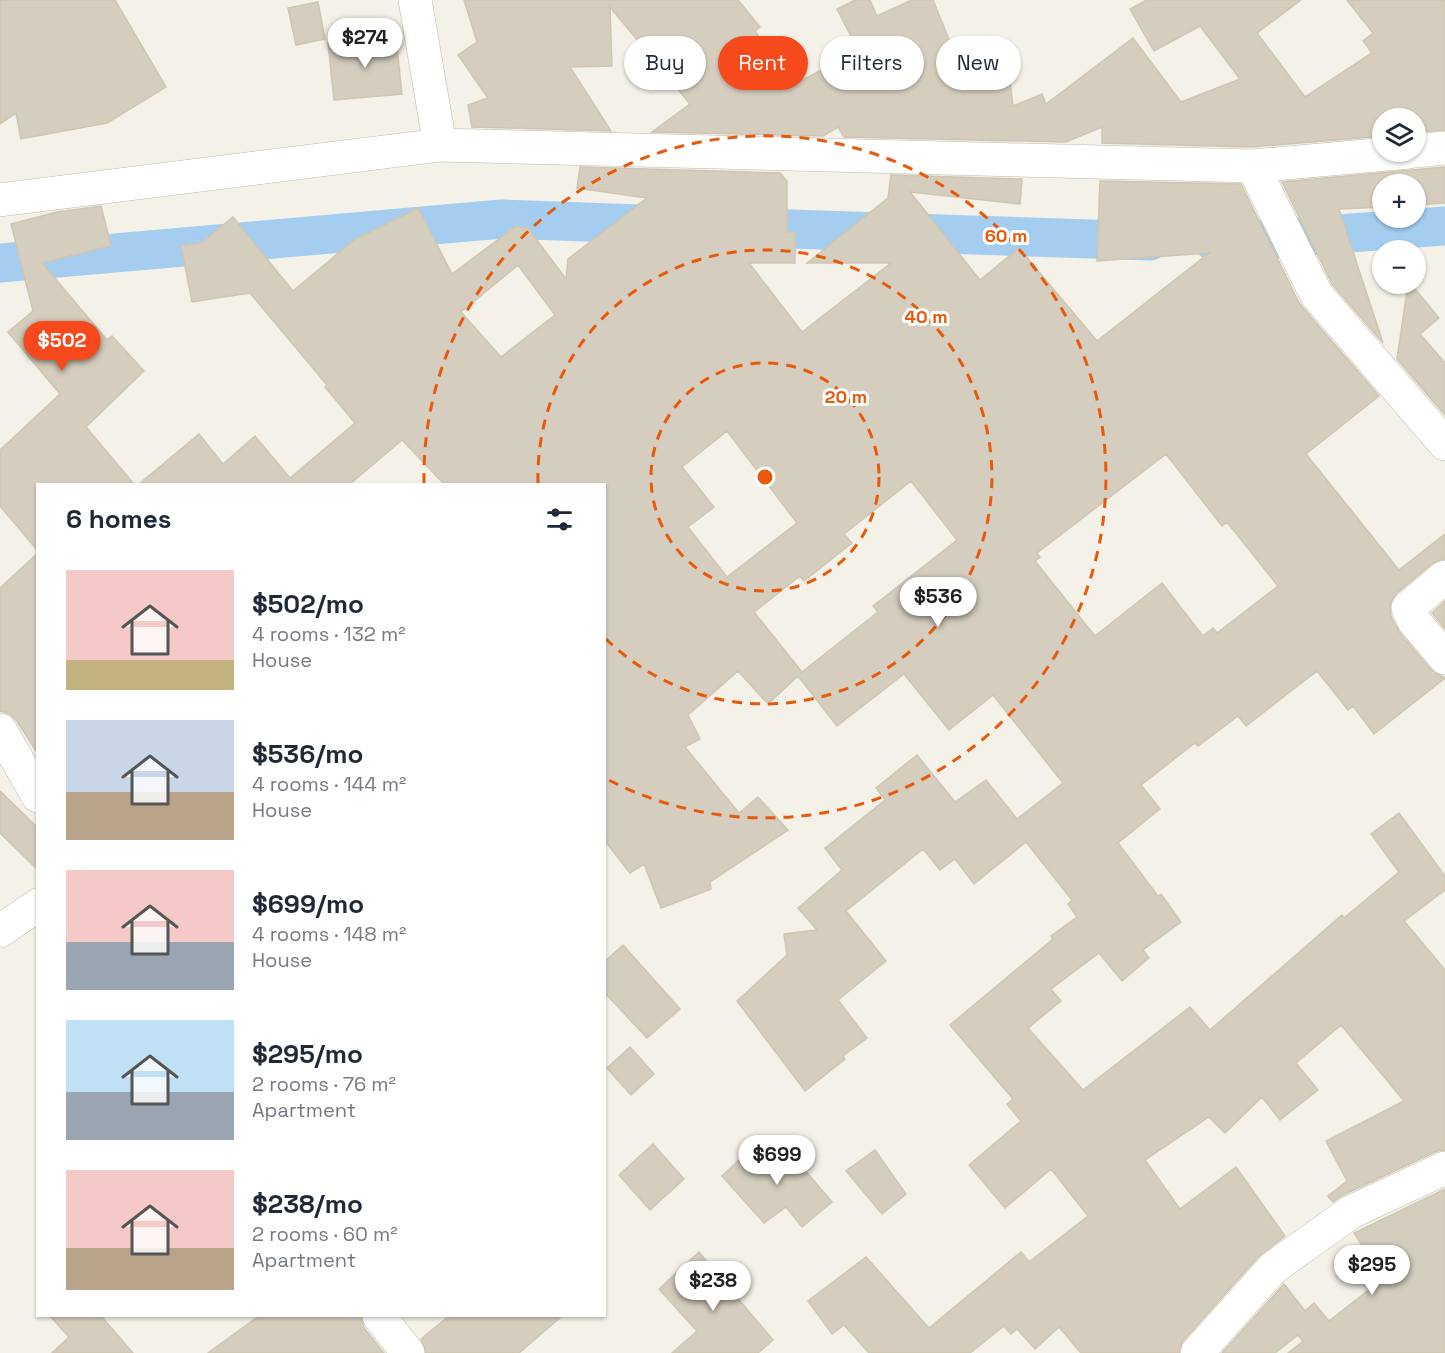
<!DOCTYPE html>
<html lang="en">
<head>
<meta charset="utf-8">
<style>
  body { margin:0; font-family:"Space Grotesk",sans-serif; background:#f2f2f3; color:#1f2937; height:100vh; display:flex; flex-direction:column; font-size:22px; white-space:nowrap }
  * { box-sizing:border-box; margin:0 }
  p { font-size:20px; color:#747a83 }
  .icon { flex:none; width:33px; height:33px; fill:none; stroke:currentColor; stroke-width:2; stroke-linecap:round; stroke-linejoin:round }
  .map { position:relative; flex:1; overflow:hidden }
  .panel { position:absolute; left:36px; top:483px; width:570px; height:834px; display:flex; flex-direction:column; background:#fff; border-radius:0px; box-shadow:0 2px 4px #0004 }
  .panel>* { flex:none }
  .banner { position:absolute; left:624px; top:36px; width:570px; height:54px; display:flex; gap:12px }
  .buttons { position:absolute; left:1372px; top:108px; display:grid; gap:12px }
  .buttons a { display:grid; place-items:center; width:54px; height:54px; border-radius:50%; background:#fff; box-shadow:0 2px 4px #0004; font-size:30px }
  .price { position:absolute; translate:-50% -51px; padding:0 14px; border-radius:21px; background:#fff; color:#222; font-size:20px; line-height:39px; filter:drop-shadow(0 2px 3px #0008) }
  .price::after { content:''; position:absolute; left:50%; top:36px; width:18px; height:14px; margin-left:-9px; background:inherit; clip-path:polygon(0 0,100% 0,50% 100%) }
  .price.current { background:#f6491c; color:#fff }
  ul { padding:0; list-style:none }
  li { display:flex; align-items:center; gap:18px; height:150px; padding:0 30px }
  li span { display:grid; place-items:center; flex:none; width:168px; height:120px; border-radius:0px; color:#555 }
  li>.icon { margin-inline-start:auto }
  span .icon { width:72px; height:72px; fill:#fffc; stroke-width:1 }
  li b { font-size:26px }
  h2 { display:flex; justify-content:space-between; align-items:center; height:72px; padding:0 30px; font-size:26px }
  .pill { padding:0 21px; border-radius:27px; background:#fff; box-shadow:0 2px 4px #0004; font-size:21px; line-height:54px }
  .pill.current { background:#f6491c; color:#fff }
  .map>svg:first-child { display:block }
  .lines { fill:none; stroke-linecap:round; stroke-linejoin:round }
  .canal { stroke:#a5cdef; stroke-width:39 }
  .building { fill:#d5cdbd; stroke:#d0c5b1; stroke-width:1.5; fill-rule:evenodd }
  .street-casing { stroke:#bfb9aa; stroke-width:34 }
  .street { stroke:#fff; stroke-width:33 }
  .ring { fill:none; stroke:#e8590c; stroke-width:3; stroke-dasharray:10 8 }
  .centre { fill:#e8590c; stroke:#fff; stroke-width:3 }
  .ring-label { font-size:18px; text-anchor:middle; font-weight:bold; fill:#e8590c; stroke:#fff; stroke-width:6; stroke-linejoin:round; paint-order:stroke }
</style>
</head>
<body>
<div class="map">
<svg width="1445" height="1353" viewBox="0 0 1445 1353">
  <rect width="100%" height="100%" fill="#f4f1e8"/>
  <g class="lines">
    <g class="canal">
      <polyline points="735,227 1150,241"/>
      <polyline points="1215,243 1445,226"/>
      <polyline points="0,263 502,219 668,225"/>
    </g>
  </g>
  <g class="building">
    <polygon points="0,0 115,0 166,87 107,123 21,139 16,113 0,124"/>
    <polygon points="464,0 738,0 760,27 755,31 792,86 858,50 837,9 855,0 870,0 877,16 912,0 933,0 965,79 1009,73 1013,106 1042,94 1046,104 1133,38 1181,102 1240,79 1200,26 1154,51 1130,9 1147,0 1301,0 1257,33 1305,97 1372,53 1363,41 1373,33 1347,0 1445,0 1445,130 1416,132 1416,118 1383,118 1383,136 1252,147 1102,143 1102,127 1066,142 844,137 838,127 823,136 652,132 690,104 610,7 612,66 570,67 611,131 472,127 468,105 488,98 458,55 477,42"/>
    <polygon points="318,2 325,39 296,45 288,8"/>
    <polygon points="383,38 396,38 402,94 334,100 328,43"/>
    <path d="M 580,167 L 780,173 L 787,181 L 787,232 L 795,232 L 795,263 L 749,263 L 802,332 L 891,263 L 807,263 L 888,198 L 891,175 L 1022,179 L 1020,204 L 910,192 L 980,280 L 1019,248 L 1097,341 L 1209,253 L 1097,261 L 1100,181 L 1241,184 L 1299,303 L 1379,396 L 1306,454 L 1399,570 L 1445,534 L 1445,559 L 1433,563 L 1396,594 L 1390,605 L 1391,616 L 1400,633 L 1431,670 L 1445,678 L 1374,734 L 1353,706 L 1348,710 L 1317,671 L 1246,726 L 1238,716 L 1198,746 L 1195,743 L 1141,785 L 1160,809 L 1118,843 L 1158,896 L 1161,894 L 1181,922 L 1143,950 L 1149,958 L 1122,981 L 1099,953 L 1051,989 L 1061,1001 L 1028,1028 L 1083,1090 L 1190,1007 L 1210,1030 L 1342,915 L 1344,918 L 1399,872 L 1371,834 L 1399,813 L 1445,876 L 1445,890 L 1404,921 L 1445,970 L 1445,1150 L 1437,1151 L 1343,1195 L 1333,1202 L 1328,1196 L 1347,1181 L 1326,1141 L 1404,1101 L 1341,1025 L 1296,1063 L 1318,1090 L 1280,1120 L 1262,1097 L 1225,1133 L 1209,1117 L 1145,1160 L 1180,1209 L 1236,1167 L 1285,1236 L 1259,1256 L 1183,1341 L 1179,1353 L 1081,1353 L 1059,1327 L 1035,1349 L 1017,1329 L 1011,1334 L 1004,1326 L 970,1353 L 869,1353 L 844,1325 L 832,1334 L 808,1301 L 866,1257 L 929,1328 L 1021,1252 L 1029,1262 L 1088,1216 L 1051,1169 L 1005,1208 L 969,1165 L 1021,1121 L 1007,1104 L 1013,1099 L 950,1025 L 1053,939 L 1051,936 L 1077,917 L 1068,904 L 1072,900 L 1026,842 L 974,884 L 955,859 L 940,870 L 923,849 L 846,911 L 886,961 L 838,1000 L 867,1038 L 843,1056 L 845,1059 L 805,1091 L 737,1001 L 787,955 L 784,934 L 817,930 L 798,908 L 842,870 L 825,848 L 885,800 L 876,788 L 917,755 L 955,802 L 986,780 L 1017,819 L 1063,783 L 993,695 L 949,730 L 904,674 L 837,726 L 798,676 L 768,704 L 738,671 L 688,715 L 700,739 L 685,747 L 739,813 L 758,797 L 788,830 L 710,882 L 711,889 L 661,908 L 644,864 L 630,873 L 604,840 L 604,484 L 444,484 L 402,440 L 350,484 L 139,484 L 199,434 L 223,464 L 255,436 L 290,478 L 355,423 L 325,387 L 327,385 L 250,293 L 192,302 L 181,246 L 201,243 L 233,217 L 293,291 L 354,240 L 418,208 L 452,274 L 515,227 L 527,227 L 566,279 L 568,259 L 647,198 L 577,188 ZM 518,265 L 555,315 L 501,357 L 461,312 ZM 727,431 L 797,523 L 727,577 L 688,527 L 714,507 L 682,467 ZM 1166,454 L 1222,526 L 1227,522 L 1278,586 L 1217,633 L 1213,628 L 1203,636 L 1162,583 L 1095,636 L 1035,561 L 1040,557 L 1037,553 ZM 911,481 L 957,540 L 873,606 L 878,612 L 802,672 L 754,612 L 800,576 L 804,581 L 852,543 L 844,534 Z"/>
    <polygon points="1445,167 1445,203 1416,205 1416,184 1383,184 1383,207 1339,209 1383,343 1332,284 1282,182"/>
    <polygon points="101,206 111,246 42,263 107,340 112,336 144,371 86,427 134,484 38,484 38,551 0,506 0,450 60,394 8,332 33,311 11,224 57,212"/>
    <polygon points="1408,284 1411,284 1439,318 1420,334 1445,363 1445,415 1397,359"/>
    <polygon points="38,553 38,754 16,720 10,714 0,711 0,588"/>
    <polygon points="1445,601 1445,629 1432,613"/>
    <polygon points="0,791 38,828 38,870 0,833"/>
    <polygon points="623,945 680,1009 647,1038 604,992 604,962"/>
    <polygon points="630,1047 654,1074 631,1095 607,1068"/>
    <polygon points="780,1141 832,1202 802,1227 786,1207 764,1223 722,1176 743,1156 752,1166"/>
    <polygon points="653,1144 684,1179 650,1210 619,1175"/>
    <polygon points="875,1150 906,1194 882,1214 846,1171"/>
    <polygon points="1445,1189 1445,1353 1288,1353 1303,1341 1298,1335 1275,1353 1222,1353 1284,1284 1305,1311 1314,1303 1329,1321 1384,1278 1354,1233"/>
    <polygon points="699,1252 773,1340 758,1353 672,1353 697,1331 659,1289"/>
    <polygon points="50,1316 101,1316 133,1353 52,1353 69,1337"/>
    <polygon points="259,1316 361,1316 364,1328 384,1353 208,1353"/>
    <polygon points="449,1316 562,1316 519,1353 426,1353 421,1339"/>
  </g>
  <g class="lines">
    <defs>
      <g id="street">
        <polyline points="415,0 440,145"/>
        <polyline points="1416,151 1445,148"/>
        <polyline points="1253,166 1316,294 1445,444"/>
        <polyline points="0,200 440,145 1253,166 1409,152"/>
        <polyline points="1445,577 1408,608 1414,621 1445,658"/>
        <polyline points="0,730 38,796"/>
        <polyline points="0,931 38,905"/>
        <polyline points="379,1316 408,1353"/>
        <polyline points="1197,1353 1273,1268 1351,1212 1445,1168"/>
      </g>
    </defs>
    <use href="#street" class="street-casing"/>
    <use href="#street" class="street"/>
  </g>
  <g class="ring">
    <circle cx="765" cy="477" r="114"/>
    <path d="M538 483A227 227 0 1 1 606 639"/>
    <path d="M424 483A341 341 0 1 1 605 778"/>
  </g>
  <circle cx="765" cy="477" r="9" class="centre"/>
  <g class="ring-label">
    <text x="1006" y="242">60 m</text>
    <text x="926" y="323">40 m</text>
    <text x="846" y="403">20 m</text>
  </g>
</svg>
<div class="buttons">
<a><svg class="icon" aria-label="layers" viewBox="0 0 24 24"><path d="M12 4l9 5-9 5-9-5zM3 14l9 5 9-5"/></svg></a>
<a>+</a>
<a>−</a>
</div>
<b class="price" style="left:365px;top:69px">$274</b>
<b class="price current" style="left:62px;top:372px">$502</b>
<b class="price" style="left:938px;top:628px">$536</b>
<b class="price" style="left:777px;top:1186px">$699</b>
<b class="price" style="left:1372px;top:1296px">$295</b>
<b class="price" style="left:713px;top:1312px">$238</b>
<div class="banner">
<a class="pill">Buy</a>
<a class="pill current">Rent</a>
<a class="pill">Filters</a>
<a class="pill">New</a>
</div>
<section class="panel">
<h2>6 homes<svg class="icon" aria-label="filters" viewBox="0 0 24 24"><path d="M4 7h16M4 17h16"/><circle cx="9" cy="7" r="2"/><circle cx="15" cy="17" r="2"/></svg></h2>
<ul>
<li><span style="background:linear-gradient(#f6c9c9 75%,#c2b280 0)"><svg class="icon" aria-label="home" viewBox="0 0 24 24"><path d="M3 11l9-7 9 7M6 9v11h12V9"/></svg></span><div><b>$502/mo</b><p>4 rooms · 132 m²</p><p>House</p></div></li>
<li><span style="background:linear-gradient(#c9d6e8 60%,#b9a48a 0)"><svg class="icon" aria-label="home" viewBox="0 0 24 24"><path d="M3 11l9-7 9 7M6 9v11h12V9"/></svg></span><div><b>$536/mo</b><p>4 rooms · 144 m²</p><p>House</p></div></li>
<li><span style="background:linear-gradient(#f6c9c9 60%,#9aa5b1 0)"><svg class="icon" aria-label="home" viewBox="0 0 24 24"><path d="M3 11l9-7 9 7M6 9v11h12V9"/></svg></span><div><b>$699/mo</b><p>4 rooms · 148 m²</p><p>House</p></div></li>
<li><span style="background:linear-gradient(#bfe0f5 60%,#9aa5b1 0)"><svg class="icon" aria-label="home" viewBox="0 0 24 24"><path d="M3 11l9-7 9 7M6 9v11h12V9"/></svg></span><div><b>$295/mo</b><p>2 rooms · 76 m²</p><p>Apartment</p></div></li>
<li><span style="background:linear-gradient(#f6c9c9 65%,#b9a48a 0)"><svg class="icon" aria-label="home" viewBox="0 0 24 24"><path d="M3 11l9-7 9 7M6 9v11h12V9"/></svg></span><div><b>$238/mo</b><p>2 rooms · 60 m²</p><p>Apartment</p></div></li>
</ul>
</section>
</div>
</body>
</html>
